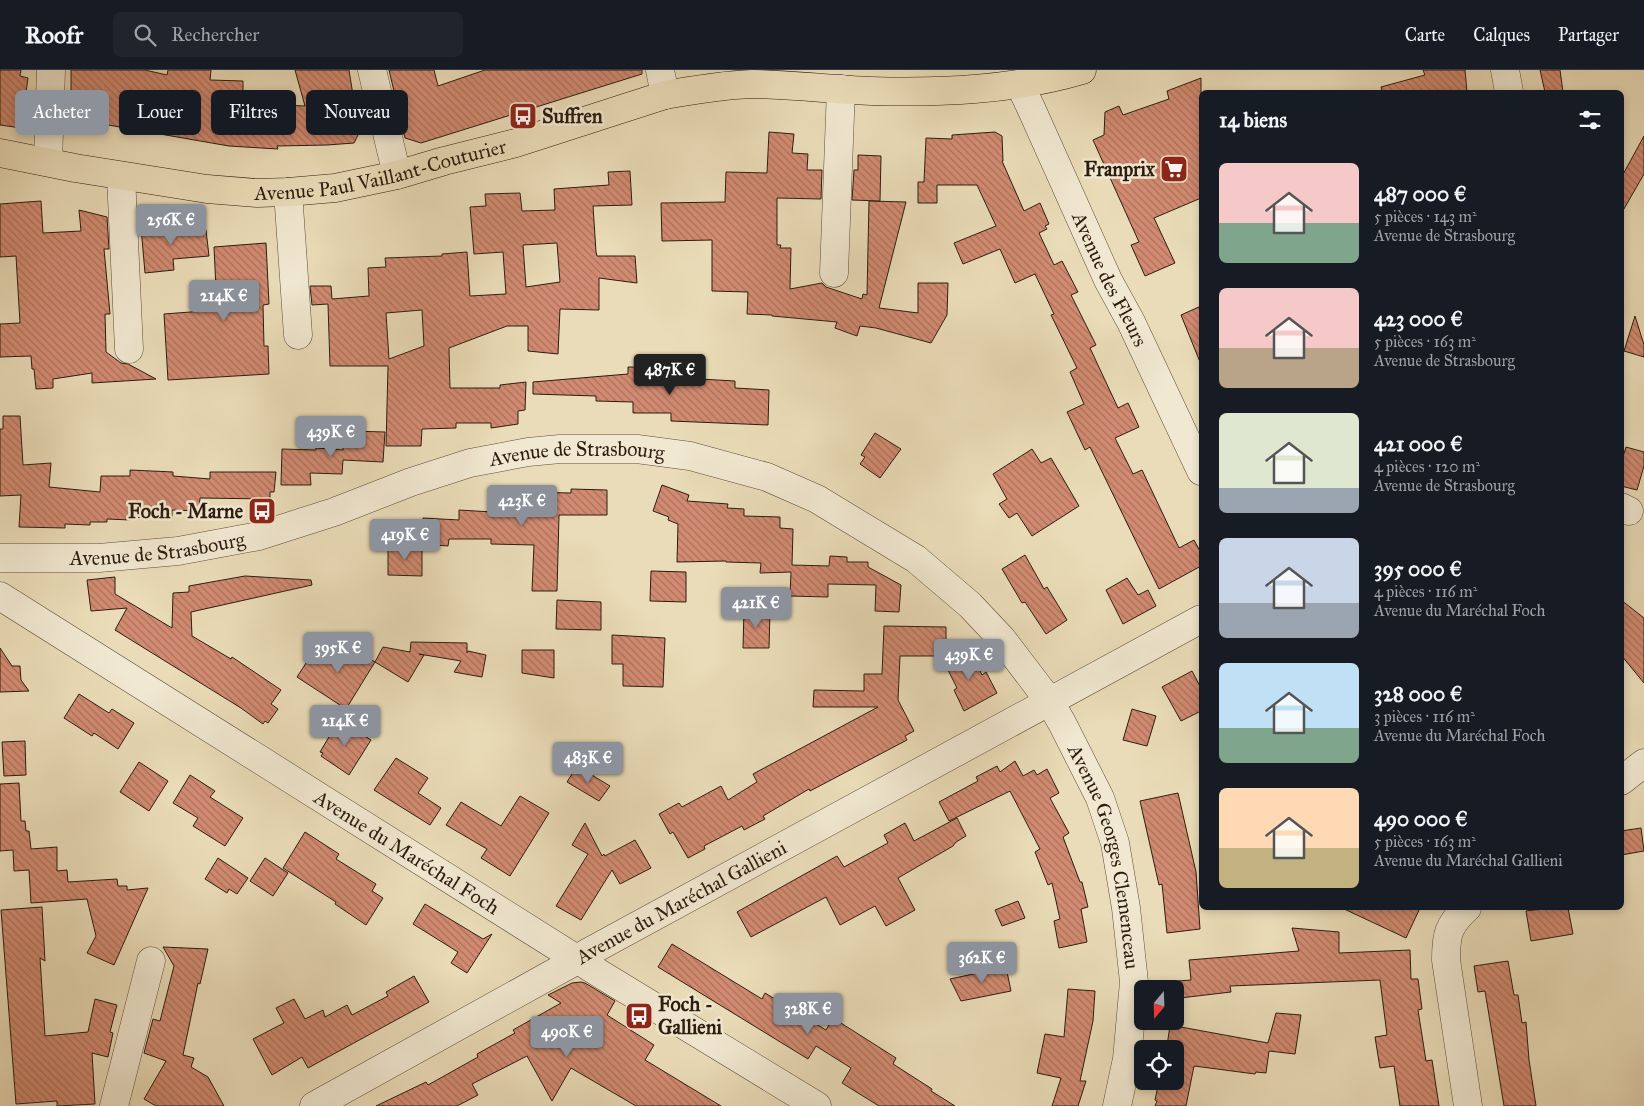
<!DOCTYPE html>
<html lang="fr">
<head>
<meta charset="utf-8">
<style>
  body { margin:0; font-family:"IM FELL Great Primer",serif; background:#20242c; color:#f1f3f6; height:100vh; display:flex; flex-direction:column; font-size:19px; white-space:nowrap }
  * { box-sizing:border-box; margin:0 }
  p { font-size:16px; color:#9ea1a6 }
  .icon { flex:none; width:28px; height:28px; fill:none; stroke:currentColor; stroke-width:2; stroke-linecap:round; stroke-linejoin:round }
  .map { position:relative; flex:1; overflow:hidden }
  .sheet { position:absolute; left:1199px; top:20px; width:425px; height:820px; display:flex; flex-direction:column; background:#171b24; border-radius:8px; box-shadow:0 2px 8px #0003 }
  .sheet>* { flex:none }
  .top-card { position:absolute; left:15px; top:20px; width:475px; height:45px; display:flex; gap:10px }
  .needle { width:32px; rotate:199deg }
  .buttons { position:absolute; left:1134px; top:910px; display:grid; gap:10px }
  .buttons a { display:grid; place-items:center; width:50px; height:50px; border-radius:8px; background:#171b24; box-shadow:0 2px 8px #0003; font-size:25px }
  .price { position:absolute; translate:-50% -42px; padding:0 11px; border-radius:5px; background:#8c9099; color:#fff; font-size:16px; line-height:32px; filter:drop-shadow(0 1px 2px #0008) }
  .price::after { content:''; position:absolute; left:50%; top:30px; width:15px; height:11px; margin-left:-8px; background:inherit; clip-path:polygon(0 0,100% 0,50% 100%) }
  .price.current { background:#222; color:#fff }
  ul { padding:0; list-style:none }
  li { display:flex; align-items:center; gap:15px; height:125px; padding:0 20px }
  li span { display:grid; place-items:center; flex:none; width:140px; height:100px; border-radius:8px; color:#555 }
  li>.icon { margin-inline-start:auto }
  span .icon { width:60px; height:60px; fill:#fffc; stroke-width:1 }
  li b { font-size:21px }
  h2 { display:flex; justify-content:space-between; align-items:center; height:60px; padding:0 20px; font-size:21px }
  .pill { padding:0 18px; border-radius:8px; background:#171b24; box-shadow:0 2px 8px #0003; font-size:18px; line-height:45px }
  .pill.current { background:#8c9099; color:#fff }
  header { display:flex; align-items:center; gap:30px; box-sizing:border-box; height:70px; padding:0 25px; background:#171b24; border-bottom:1px solid #363941 }
  header strong { font-size:24px }
  nav { display:flex; gap:28px; margin-inline-start:auto; font-size:18px }
  .search { width:350px; height:45px; background:#20242c; display:flex; align-items:center; gap:12px; box-sizing:border-box; padding:0 18px; border-radius:8px; color:#9ea1a6; font-size:19px }
  .map>svg:first-child { display:block }
  .building { fill:url(#building-back-hatch); stroke:#2c1c0f; fill-rule:evenodd }
  .lines { fill:none; stroke-linecap:round; stroke-linejoin:round }
  .minor-casing { stroke:#5c4c39; stroke-width:29 }
  .major-casing { stroke:#2c1c0f; stroke-width:29 }
  .minor { stroke:#f1e8d1; stroke-width:28 }
  .major { stroke:#eadcb8; stroke-width:28 }
  .labels { text-anchor:middle; stroke-width:5; stroke-linejoin:round; paint-order:stroke }
  .poi-label { font-size:20px; font-weight:bold; fill:#2c1c0f; stroke:#f1e8d1; text-anchor:start }
  .street-label { font-size:20px; fill:#2c1c0f; stroke:#f1e8d1 }
</style>
</head>
<body>
<header>
<strong>Roofr</strong>
<div class="search"><svg class="icon" aria-label="search" viewBox="0 0 24 24"><circle cx="10" cy="10" r="6"/><path d="M15 15l6 6"/></svg>Rechercher</div>
<nav><a>Carte</a><a>Calques</a><a>Partager</a></nav>
</header>
<div class="map">
<svg width="1644" height="1036" viewBox="0 0 1644 1036">
  <defs>
    <pattern id="building-back-hatch" width="6" height="6" patternUnits="userSpaceOnUse" patternTransform="scale(1.25)"><rect width="6" height="6" fill="#d28b72"/><path d="M-1 5l2 2M0 0l6 6M5-1l2 2" fill="none" stroke="#ab715c"/></pattern>
  </defs>
  <rect width="100%" height="100%" fill="#eadcb8"/>
  <filter id="stains"><feTurbulence type="fractalNoise" baseFrequency=".004" numOctaves="4"/><feColorMatrix values="0 0 0 0 .2 0 0 0 0 .09 0 0 0 0 .02 0 0 0 .5 -.17"/></filter>
  <radialGradient id="worn" r=".72"><stop offset=".6" stop-color="#630" stop-opacity="0"/><stop offset="1" stop-color="#630" stop-opacity=".3"/></radialGradient>
  <g class="building">
    <polygon points="0,0 21,0 20,6 28,8 21,58 0,55"/>
    <polygon points="71,0 145,0 167,5 168,0 211,0 210,10 243,11 243,26 263,28 262,34 305,36 295,0 349,0 359,63 354,73 327,75 277,76 278,79 229,76 91,52 78,43 71,30"/>
    <polygon points="389,0 434,0 438,16 485,0 642,0 642,4 421,73 405,68"/>
    <polygon points="1423,0 1465,0 1467,22 1382,22 1381,17 1425,5"/>
    <polygon points="1540,0 1560,0 1563,22 1545,22"/>
    <polygon points="1201,8 1201,128 1154,148 1175,193 1145,206 1131,175 1139,172 1093,70 1104,65 1105,42 1119,36 1123,45 1169,29 1167,21"/>
    <polygon points="769,62 794,64 792,83 808,84 807,100 822,100 821,129 777,128 777,175 781,175 780,178 791,178 790,219 822,213 826,217 862,229 863,224 867,225 869,131 906,132 879,238 918,243 918,213 948,213 947,245 931,273 876,258 860,256 857,266 835,258 837,252 772,246 772,245 747,244 748,222 712,221 712,170 662,171 661,133 725,132 726,102 767,103"/>
    <polygon points="995,62 1002,66 1003,91 1002,91 1024,141 1040,133 1049,154 1045,156 1047,159 1039,163 1054,195 1062,191 1078,222 1071,225 1096,275 1090,278 1118,338 1128,333 1139,357 1115,368 1133,404 1142,400 1179,478 1194,470 1201,483 1201,496 1159,519 1090,377 1085,380 1067,342 1084,334 1070,302 1077,298 1051,245 1054,244 1035,204 1015,213 1000,179 963,194 954,173 996,156 977,115 937,115 937,133 918,133 918,112 924,112 926,68 952,69 952,65"/>
    <polygon points="1644,66 1644,104 1621,144 1621,108"/>
    <polygon points="858,85 881,86 880,131 852,130 854,100 858,100"/>
    <path d="M 630,101 L 632,135 L 593,136 L 596,182 L 597,186 L 635,186 L 637,213 L 599,208 L 599,240 L 560,239 L 558,284 L 528,281 L 528,256 L 507,256 L 449,278 L 450,318 L 500,318 L 500,315 L 526,312 L 525,340 L 518,341 L 518,354 L 491,358 L 491,353 L 456,353 L 456,358 L 422,359 L 421,376 L 386,376 L 388,296 L 330,296 L 328,234 L 312,235 L 310,216 L 331,216 L 332,229 L 369,226 L 368,198 L 386,197 L 385,188 L 442,186 L 442,184 L 467,182 L 470,226 L 506,224 L 503,182 L 474,184 L 470,137 L 486,136 L 485,124 L 520,123 L 522,141 L 555,140 L 554,119 L 609,115 L 608,102 ZM 557,173 L 560,212 L 526,217 L 523,175 ZM 422,240 L 424,276 L 389,289 L 386,243 Z"/>
    <polygon points="41,131 43,163 81,161 79,140 107,147 109,179 104,179 110,244 105,244 106,282 121,293 128,294 156,309 92,313 92,303 53,309 53,318 36,319 34,299 32,299 31,286 0,287 0,254 20,253 16,186 0,187 0,134"/>
    <polygon points="185,153 185,161 206,160 209,186 173,189 174,200 145,203 141,157"/>
    <polygon points="266,173 269,234 263,235 264,276 268,276 269,304 168,310 164,244 217,240 214,177"/>
    <polygon points="1201,236 1201,292 1200,292 1181,245"/>
    <polygon points="1635,246 1644,275 1644,287 1624,281"/>
    <polygon points="628,297 671,298 671,301 682,301 682,308 735,311 735,318 769,320 768,355 671,351 671,343 633,343 633,332 596,331 596,326 533,324 533,312 628,304"/>
    <polygon points="3,346 20,346 23,395 51,393 49,417 100,422 101,406 130,406 130,400 173,402 173,406 210,409 210,402 276,402 274,422 270,422 270,429 200,428 199,441 172,440 172,449 132,447 131,450 107,449 107,452 90,452 90,455 65,454 65,458 19,457 21,425 0,426 0,359 3,359"/>
    <polygon points="350,361 385,362 383,392 343,390 342,404 310,403 311,415 281,415 282,379 316,380 316,378 343,380 343,372 350,373"/>
    <polygon points="875,363 901,379 880,408 860,394 865,387 861,385"/>
    <polygon points="1626,377 1644,382 1644,396 1637,420 1621,416 1621,393"/>
    <polygon points="1032,379 1041,393 1051,388 1079,436 1032,466 1017,443 1009,448 999,434 1007,429 993,404"/>
    <polygon points="662,415 689,425 687,431 728,434 727,438 744,439 744,446 780,447 780,458 793,459 792,495 829,496 830,486 847,487 847,492 868,492 868,497 901,515 899,542 875,541 876,515 828,514 828,527 790,526 791,502 760,503 761,493 726,492 726,491 677,492 678,454 668,450 669,447 653,441"/>
    <polygon points="571,419 607,420 607,445 559,445 557,521 532,521 534,475 491,474 491,469 449,469 448,476 423,474 423,448 459,450 459,440 492,442 492,430 525,432 526,422 571,423"/>
    <polygon points="388,476 422,478 422,506 388,505"/>
    <polygon points="1025,485 1044,519 1047,517 1067,550 1046,564 1025,532 1022,533 1002,499"/>
    <polygon points="651,501 686,502 686,532 650,531"/>
    <polygon points="245,506 311,510 312,515 191,542 192,566 231,589 232,587 281,620 271,634 278,639 268,653 265,651 263,654 241,638 115,560 127,538 91,541 87,510 115,507 115,524 172,558 173,523 189,522 189,516"/>
    <polygon points="1127,508 1138,525 1148,520 1156,536 1123,554 1106,520"/>
    <polygon points="557,530 601,532 601,560 556,559"/>
    <polygon points="1621,530 1644,548 1644,613 1621,585"/>
    <polygon points="744,540 770,541 769,578 743,578"/>
    <polygon points="884,556 946,557 946,586 900,586 898,630 914,661 905,666 907,670 810,721 809,719 763,746 765,749 744,760 742,756 704,776 705,779 688,788 673,762 670,764 659,744 679,733 682,737 721,716 728,730 757,712 753,704 878,637 813,637 814,620 864,621 864,604 882,604"/>
    <polygon points="612,565 665,568 663,617 623,616 623,594 612,594"/>
    <polygon points="340,570 375,592 346,639 297,607 308,590 312,592 316,585 326,592"/>
    <polygon points="411,572 467,573 467,583 468,581 486,585 482,607 454,602 461,591 419,584 424,585 408,612 375,592 383,577 410,582"/>
    <polygon points="0,578 12,596 20,596 21,610 29,621 0,622"/>
    <polygon points="522,580 554,580 554,608 522,603"/>
    <polygon points="970,580 982,605 986,602 997,623 964,641 954,620 957,618 944,592"/>
    <polygon points="1192,601 1201,618 1201,641 1181,651 1162,617"/>
    <polygon points="79,624 109,643 112,639 134,653 118,679 94,663 92,666 64,648"/>
    <polygon points="1132,639 1156,646 1147,676 1123,670"/>
    <polygon points="339,650 371,670 349,705 321,686 323,683 320,682"/>
    <polygon points="25,671 26,705 4,706 2,672"/>
    <polygon points="396,688 428,708 418,723 441,738 430,755 374,720"/>
    <polygon points="1015,691 1023,706 1034,700 1037,705 1047,699 1059,723 1050,728 1069,763 1063,767 1080,812 1082,812 1088,837 1081,839 1087,872 1059,878 1054,851 1060,849 1052,813 1048,815 1035,782 1040,779 1010,721 949,751 939,732 978,711 976,707 997,696 1000,702"/>
    <polygon points="139,692 168,711 149,741 120,722"/>
    <polygon points="577,696 610,716 599,731 567,712"/>
    <polygon points="190,705 215,721 210,727 243,748 225,776 193,756 198,748 173,733"/>
    <polygon points="19,713 21,751 25,751 26,761 29,761 31,779 57,777 57,801 67,800 68,812 117,809 118,816 127,816 127,820 148,818 114,895 87,883 96,866 87,829 31,833 29,800 14,801 13,780 0,781 0,714"/>
    <polygon points="1178,723 1196,802 1200,859 1167,863 1162,814 1159,815 1140,731"/>
    <polygon points="520,726 549,743 510,806 481,788 487,779 446,755 461,732 501,756"/>
    <polygon points="957,748 966,766 956,772 953,776 898,808 915,840 886,856 875,836 840,855 826,827 751,867 737,842 837,786 844,797 888,773 884,765 905,753 914,771"/>
    <polygon points="585,753 602,786 604,784 605,786 635,770 651,798 620,814 612,800 581,850 556,836 588,784 572,775"/>
    <polygon points="1641,758 1644,781 1621,785 1621,761"/>
    <polygon points="305,762 339,784 336,789 376,814 372,821 383,828 366,855 335,834 336,832 283,798"/>
    <polygon points="218,788 248,808 237,824 229,819 227,823 205,809"/>
    <polygon points="265,788 288,803 273,826 250,811"/>
    <polygon points="1018,831 1025,848 1002,856 995,840"/>
    <polygon points="425,834 483,869 492,864 467,903 451,893 458,882 413,854"/>
    <polygon points="42,837 45,891 40,888 45,966 88,962 95,929 117,935 110,962 113,963 108,987 92,983 95,1034 57,1036 57,1031 16,1034 1,840"/>
    <polygon points="1342,838 1420,838 1406,868"/>
    <polygon points="1551,838 1568,838 1573,864 1531,871 1526,841"/>
    <polygon points="1292,858 1339,862 1339,883 1410,880 1411,909 1418,909 1422,939 1418,940 1426,991 1432,990 1439,1036 1400,1036 1394,996 1380,998 1375,967 1387,965 1380,910 1230,916 1231,922 1180,928 1178,911 1191,910 1189,890 1299,881"/>
    <polygon points="672,874 762,929 765,923 826,960 833,948 896,988 893,994 932,1019 931,1021 955,1036 879,1036 842,1013 851,998 816,976 808,989 658,897"/>
    <polygon points="163,877 208,879 200,914 198,913 183,985 194,988 191,997 208,1007 224,1036 156,1036 144,1029 166,991 144,983 153,949 160,951 174,896"/>
    <polygon points="1508,891 1514,925 1518,925 1522,953 1526,952 1529,990 1536,1036 1504,1036 1485,921 1478,922 1474,896"/>
    <polygon points="1006,897 1011,921 961,931 950,909"/>
    <polygon points="414,906 429,932 308,998 302,987 272,1005 253,969 284,953 276,938 294,929 305,949 323,940 325,947 347,935 352,945 388,926 386,922"/>
    <polygon points="581,912 585,913 615,931 607,945 654,975 645,990 721,1036 636,1036 571,998 552,1031 527,986 472,1014 478,1025 457,1036 376,1036 426,1012 428,1015 478,987 477,984 515,963 513,960 561,933 548,925 572,913"/>
    <polygon points="1068,919 1095,921 1093,951 1080,1011 1086,1011 1078,1036 1052,1036 1061,1008 1037,1003 1045,964 1064,967"/>
    <polygon points="1276,943 1301,945 1295,984 1269,981 1266,1003 1256,1002 1255,1004 1194,996 1186,1036 1155,1036 1157,1031 1155,1030 1159,1011 1175,1011 1175,977 1167,976 1170,955 1268,973"/>
  </g>
  <g class="lines">
    <defs>
      <g id="minor">
        <polyline points="372,0 397,105"/>
        <polyline points="660,0 665,25"/>
        <polyline points="1505,0 1509,22"/>
        <path id="s1" d="M 1020,15 L 1031,38 L 1108,210 L 1131,252 L 1201,401"/>
        <polyline points="48,92 51,0"/>
        <polyline points="121,106 129,279"/>
        <polyline points="288,122 298,265"/>
        <polyline points="834,203 841,19"/>
        <polyline points="1621,437 1629,441"/>
        <path id="s2" d="M 0,488 L 99,488 L 178,481 L 259,466 L 334,442 L 411,412 L 470,393 L 528,382 L 560,379 L 637,379 L 690,386 L 767,407 L 817,429 L 916,489 L 970,535 L 1002,569 L 1050,632 L 1062,653 L 1100,728 L 1115,773 L 1126,838 L 1134,912 L 1127,989 L 1117,1036"/>
        <path id="s3" d="M 0,526 L 602,905 L 817,1036"/>
        <polyline points="1621,711 1644,693"/>
        <path d="M 1467,838 C 1448,855 1446,865 1446,890 L 1468,1036"/>
        <polyline points="114,1036 151,891"/>
        <path id="s4" d="M 314,1036 L 570,894 L 587,883 L 1201,549"/>
      </g>
      <g id="major">
        <path id="s5" d="M 0,83 L 75,98 L 207,119 L 257,123 L 288,122 L 335,118 L 397,105 L 444,91 L 516,73 L 665,25 C 693,20 724,15 752,14 C 792,14 831,20 871,21 C 941,23 1014,20 1082,0"/>
      </g>
    </defs>
    <use href="#minor" class="minor-casing"/>
    <use href="#major" class="major-casing"/>
    <use href="#minor" class="minor"/>
    <use href="#major" class="major"/>
  </g>
  <defs>
    <symbol id="bus-square" viewBox="-11 -11 22 22"><rect x="-9" y="-9" width="18" height="18" rx="4" fill="#8f2418" stroke="#f1e8d1"/><path d="M-5-6H5V4H4V6H2V4H-2V6H-4V4H-5ZM-3.5-4V0h7V-4ZM-3.5 1.2v1.5H-2V1.2ZM2 1.2v1.5H3.5V1.2Z" fill="#fff"/></symbol>
    <symbol id="supermarket-square" viewBox="-11 -11 22 22"><rect x="-9" y="-9" width="18" height="18" rx="4" fill="#8f2418" stroke="#f1e8d1"/><path d="M-6-5.5h2.5l.6 2H6L4.5 2H-2.5L-4.4-4H-6ZM-1.5 3.2a1.3 1.3 0 1 0 .1 0ZM3 3.2a1.3 1.3 0 1 0 .1 0Z" fill="#fff"/></symbol>
  </defs>
  <g fill-rule="evenodd">
    <use href="#bus-square" x="507" y="30" width="32" height="32"/>
    <use href="#supermarket-square" x="1158" y="83" width="32" height="32"/>
    <use href="#bus-square" x="246" y="425" width="32" height="32"/>
    <use href="#bus-square" x="623" y="930" width="32" height="32"/>
  </g>
  <g class="labels">
    <g class="poi-label">
      <text x="542" y="53">Suffren</text>
      <text x="1155" y="106" text-anchor="end">Franprix</text>
      <text x="243" y="448" text-anchor="end">Foch - Marne</text>
      <text x="658" y="941">Foch -<tspan x="658" dy="23">Gallieni</tspan></text>
    </g>
    <g class="street-label">
      <text dy="7" stroke="none"><textPath href="#s5" startOffset="386">Avenue Paul Vaillant-Couturier</textPath></text>
      <text dy="7" stroke="none"><textPath href="#s1" startOffset="214">Avenue des Fleurs</textPath></text>
      <text dy="7" stroke="none"><textPath href="#s2" startOffset="592">Avenue de Strasbourg</textPath></text>
      <text dy="7" stroke="none"><textPath href="#s2" startOffset="158">Avenue de Strasbourg</textPath></text>
      <text dy="7" stroke="none"><textPath href="#s3" startOffset="481">Avenue du Maréchal Foch</textPath></text>
      <text dy="7" stroke="none"><textPath href="#s2" startOffset="1319">Avenue Georges Clemenceau</textPath></text>
      <text dy="7" stroke="none"><textPath href="#s4" startOffset="420">Avenue du Maréchal Gallieni</textPath></text>
    </g>
  </g>
  <rect width="100%" height="100%" filter="url(#stains)"/>
  <rect width="100%" height="100%" fill="url(#worn)"/>
</svg>
<div class="buttons">
<a><svg class="needle" viewBox="-14 -14 28 28"><path d="M0-13l5 13h-10z" fill="#e53935"/><path d="M0 13l5-13h-10z" fill="#9ea1a6"/></svg></a>
<a><svg class="icon" aria-label="locate" viewBox="0 0 24 24"><circle cx="12" cy="12" r="6"/><path d="M12 2v4M12 18v4M2 12h4M18 12h4"/></svg></a>
</div>
<b class="price" style="left:171px;top:176px">256K €</b>
<b class="price" style="left:224px;top:252px">214K €</b>
<b class="price current" style="left:670px;top:326px">487K €</b>
<b class="price" style="left:331px;top:388px">439K €</b>
<b class="price" style="left:522px;top:457px">423K €</b>
<b class="price" style="left:405px;top:491px">419K €</b>
<b class="price" style="left:756px;top:559px">421K €</b>
<b class="price" style="left:338px;top:604px">395K €</b>
<b class="price" style="left:969px;top:611px">439K €</b>
<b class="price" style="left:345px;top:677px">214K €</b>
<b class="price" style="left:588px;top:714px">483K €</b>
<b class="price" style="left:982px;top:914px">362K €</b>
<b class="price" style="left:808px;top:965px">328K €</b>
<b class="price" style="left:567px;top:988px">490K €</b>
<div class="top-card">
<a class="pill current">Acheter</a>
<a class="pill">Louer</a>
<a class="pill">Filtres</a>
<a class="pill">Nouveau</a>
</div>
<section class="sheet">
<h2>14 biens<svg class="icon" aria-label="filters" viewBox="0 0 24 24"><path d="M4 7h16M4 17h16"/><circle cx="9" cy="7" r="2"/><circle cx="15" cy="17" r="2"/></svg></h2>
<ul>
<li><span style="background:linear-gradient(#f6c9c9 60%,#7fa58c 0)"><svg class="icon" aria-label="home" viewBox="0 0 24 24"><path d="M3 11l9-7 9 7M6 9v11h12V9"/></svg></span><div><b>487 000 €</b><p>5 pièces · 143 m²</p><p>Avenue de Strasbourg</p></div></li>
<li><span style="background:linear-gradient(#f6c9c9 60%,#b9a48a 0)"><svg class="icon" aria-label="home" viewBox="0 0 24 24"><path d="M3 11l9-7 9 7M6 9v11h12V9"/></svg></span><div><b>423 000 €</b><p>5 pièces · 163 m²</p><p>Avenue de Strasbourg</p></div></li>
<li><span style="background:linear-gradient(#dfe7d0 75%,#9aa5b1 0)"><svg class="icon" aria-label="home" viewBox="0 0 24 24"><path d="M3 11l9-7 9 7M6 9v11h12V9"/></svg></span><div><b>421 000 €</b><p>4 pièces · 120 m²</p><p>Avenue de Strasbourg</p></div></li>
<li><span style="background:linear-gradient(#c9d6e8 65%,#9aa5b1 0)"><svg class="icon" aria-label="home" viewBox="0 0 24 24"><path d="M3 11l9-7 9 7M6 9v11h12V9"/></svg></span><div><b>395 000 €</b><p>4 pièces · 116 m²</p><p>Avenue du Maréchal Foch</p></div></li>
<li><span style="background:linear-gradient(#bfe0f5 65%,#7fa58c 0)"><svg class="icon" aria-label="home" viewBox="0 0 24 24"><path d="M3 11l9-7 9 7M6 9v11h12V9"/></svg></span><div><b>328 000 €</b><p>3 pièces · 116 m²</p><p>Avenue du Maréchal Foch</p></div></li>
<li><span style="background:linear-gradient(#ffd9b3 60%,#c2b280 0)"><svg class="icon" aria-label="home" viewBox="0 0 24 24"><path d="M3 11l9-7 9 7M6 9v11h12V9"/></svg></span><div><b>490 000 €</b><p>5 pièces · 163 m²</p><p>Avenue du Maréchal Gallieni</p></div></li>
</ul>
</section>
</div>
</body>
</html>
